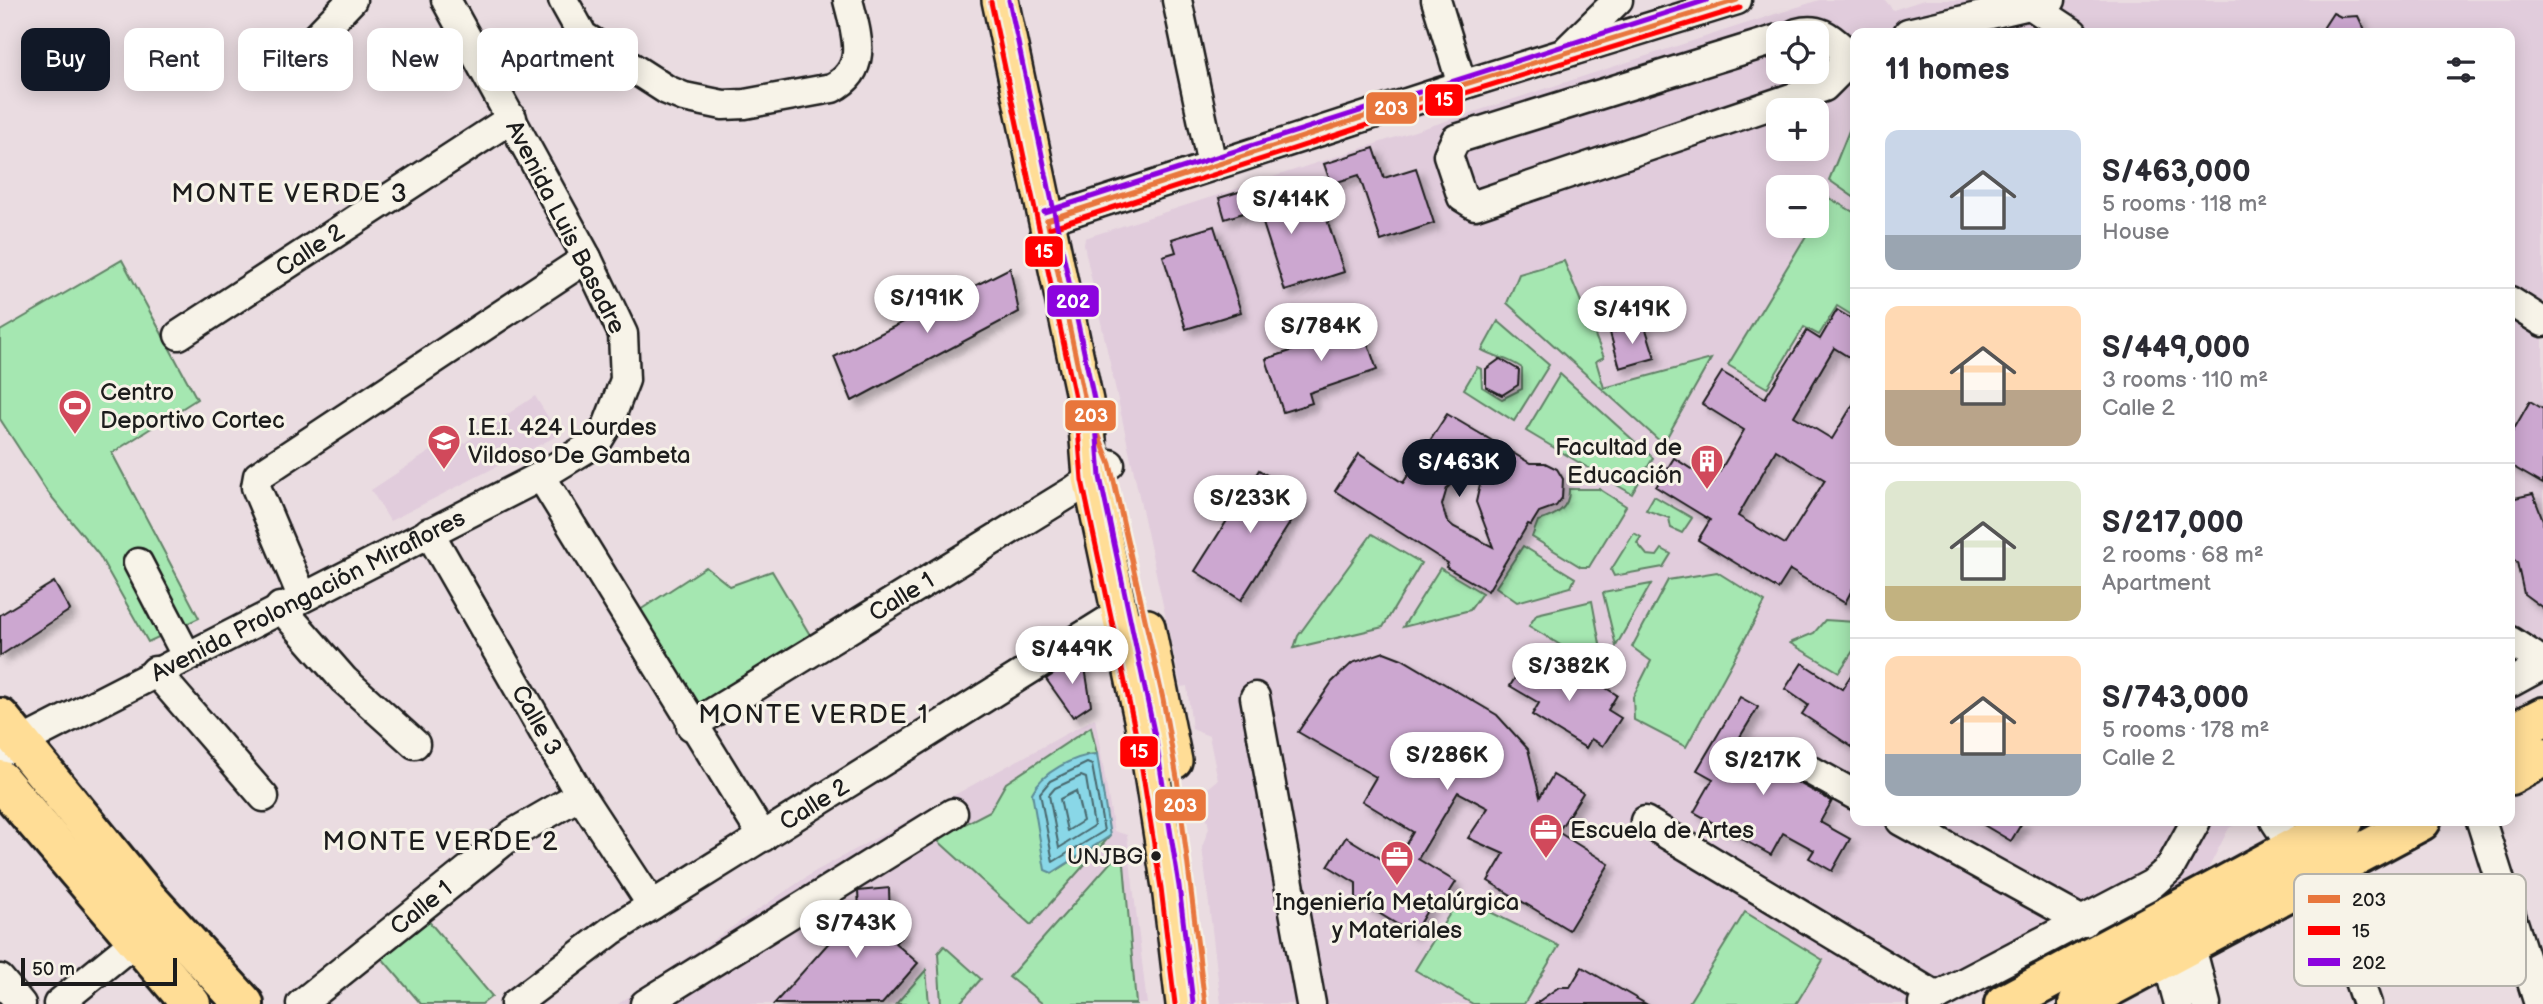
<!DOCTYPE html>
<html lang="en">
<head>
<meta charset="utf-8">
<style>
  body { margin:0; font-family:"Balsamiq Sans",sans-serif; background:#f2f2f3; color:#2b2b33; height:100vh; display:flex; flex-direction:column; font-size:26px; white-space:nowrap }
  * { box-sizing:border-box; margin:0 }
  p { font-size:23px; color:#7c7c81 }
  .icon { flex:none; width:38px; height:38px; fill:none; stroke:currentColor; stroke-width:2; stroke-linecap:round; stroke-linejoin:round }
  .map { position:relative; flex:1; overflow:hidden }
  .sheet { position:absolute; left:1850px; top:28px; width:665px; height:798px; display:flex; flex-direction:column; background:#fff; border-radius:14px; box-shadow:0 4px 18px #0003 }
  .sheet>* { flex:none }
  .banner { position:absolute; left:21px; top:28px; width:665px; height:63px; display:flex; gap:14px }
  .fabs { position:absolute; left:1766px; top:21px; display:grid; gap:14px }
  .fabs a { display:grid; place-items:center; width:63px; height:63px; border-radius:14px; background:#fff; box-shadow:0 4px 18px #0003; font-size:35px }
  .scale { position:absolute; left:21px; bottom:18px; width:156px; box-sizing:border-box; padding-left:7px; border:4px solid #1c1c1c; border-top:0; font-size:19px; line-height:24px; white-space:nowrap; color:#1c1c1c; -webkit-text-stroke:5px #f7f3e8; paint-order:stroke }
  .price { position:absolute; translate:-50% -60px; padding:0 16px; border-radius:24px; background:#fff; color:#222; font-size:23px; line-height:46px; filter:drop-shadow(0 2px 4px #0008) }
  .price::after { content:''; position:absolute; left:50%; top:42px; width:21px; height:16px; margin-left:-10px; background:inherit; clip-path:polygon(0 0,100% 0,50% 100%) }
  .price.on { background:#111827; color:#fff }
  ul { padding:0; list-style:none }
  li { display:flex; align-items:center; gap:21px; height:175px; padding:0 35px }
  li+li { border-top:2px solid #e1e1e2 }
  li span { display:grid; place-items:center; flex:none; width:196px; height:140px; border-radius:14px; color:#555 }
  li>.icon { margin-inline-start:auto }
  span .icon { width:84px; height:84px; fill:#fffc; stroke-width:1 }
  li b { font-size:30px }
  h2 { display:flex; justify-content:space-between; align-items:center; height:84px; padding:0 35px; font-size:30px }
  .chip { padding:0 24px; border-radius:14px; background:#fff; box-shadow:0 4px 18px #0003; font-size:24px; line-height:63px }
  .chip.on { background:#111827; color:#fff }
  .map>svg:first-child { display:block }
  .built { fill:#e1ccdc; fill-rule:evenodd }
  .green { fill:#a5e7b1; stroke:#608266; stroke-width:2 }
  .water { fill:#89d7e7; stroke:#5d8c96; stroke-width:2 }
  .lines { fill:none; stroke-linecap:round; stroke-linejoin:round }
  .shore { stroke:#48676d; stroke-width:2 }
  .building { fill:#cca7d0; stroke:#1c1c1c; stroke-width:2; fill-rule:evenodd; filter:url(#shadow) }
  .minor-casing { stroke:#1c1c1c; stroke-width:33 }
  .major-casing { stroke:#1c1c1c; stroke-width:40 }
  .highway-casing { stroke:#1c1c1c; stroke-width:44 }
  .minor { stroke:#f7f3e8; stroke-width:28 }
  .major { stroke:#ffdd96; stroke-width:35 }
  .highway { stroke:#ffdd96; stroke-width:38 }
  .bus-1-casing { stroke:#f7f3e8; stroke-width:10 }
  .bus-2-casing { stroke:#f7f3e8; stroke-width:10 }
  .bus-3-casing { stroke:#f7f3e8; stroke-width:10 }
  .bus-1 { stroke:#e8763c; stroke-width:5 }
  .bus-2 { stroke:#f00; stroke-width:5 }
  .bus-3 { stroke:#8c03de; stroke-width:5 }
  .bus-dot { fill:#1c1c1c; stroke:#f7f3e8; stroke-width:2.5 }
  .labels { text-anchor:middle; stroke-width:6; stroke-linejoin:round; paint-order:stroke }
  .bus-label { font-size:22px; fill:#1c1c1c; stroke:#f7f3e8; text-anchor:end }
  .street-label { font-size:24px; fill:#1c1c1c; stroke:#f7f3e8 }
  .poi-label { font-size:24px; fill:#1c1c1c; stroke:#f7f3e8; text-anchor:start }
  .neighbourhood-label { font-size:26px; letter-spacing:2px; fill:#1c1c1c; stroke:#f7f3e8 }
  .key { fill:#f7f3e8; stroke:#b5b2ab; stroke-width:2 }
  .key-label { font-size:19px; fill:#1c1c1c }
  .line-badge { stroke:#f7f3e8; stroke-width:2.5 }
  .badge-label { font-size:19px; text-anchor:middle; font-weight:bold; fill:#fff }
</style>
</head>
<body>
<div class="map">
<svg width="2543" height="1004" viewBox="0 0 2543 1004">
  <defs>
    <filter id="shadow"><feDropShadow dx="6" dy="6" stdDeviation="3.5" flood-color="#0004"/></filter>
  </defs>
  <rect width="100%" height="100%" fill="#eadce1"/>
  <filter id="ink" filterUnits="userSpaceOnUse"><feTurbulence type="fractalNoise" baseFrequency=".0143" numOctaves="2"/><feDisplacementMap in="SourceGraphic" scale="14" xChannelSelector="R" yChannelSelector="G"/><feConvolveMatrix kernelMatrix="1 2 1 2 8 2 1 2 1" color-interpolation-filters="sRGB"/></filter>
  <g filter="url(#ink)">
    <g class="built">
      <path d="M 1819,0 L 1885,0 L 1893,10 L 1924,0 L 2543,0 L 2543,682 L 2510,701 L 2510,33 L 1855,33 L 1855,821 L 2242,821 L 2229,828 L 2207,871 L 1961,1004 L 1221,1004 L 1202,847 L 1209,828 L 1202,793 L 1218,780 L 1209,736 L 1192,729 L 1187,686 L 1181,687 L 1084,245 L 1085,238 ZM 1778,33 L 1816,33 L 1816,72 L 1778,72 ZM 1778,110 L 1816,110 L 1816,149 L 1778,149 ZM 1778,187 L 1816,187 L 1816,226 L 1778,226 Z"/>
      <polygon points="535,396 559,435 390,521 371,490 443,443 451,452"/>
      <polygon points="1095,718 1114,831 1127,835 1147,1004 618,1004 814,872"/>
    </g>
    <g class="green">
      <polygon points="1855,116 1855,198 1829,180"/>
      <polygon points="1829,198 1855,213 1855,317 1837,306 1819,335 1804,327 1767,388 1728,365 1812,226 1816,226 1817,219"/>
      <polygon points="122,260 197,399 112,453 199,618 148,642 99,555 46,490 0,419 0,331"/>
      <polygon points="1564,261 1604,357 1596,361 1604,388 1711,359 1663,444 1507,303 1519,274"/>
      <path d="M 1498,321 L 1549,365 L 1514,421 L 1464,389 L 1477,367 L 1481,369 L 1482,387 L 1502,399 L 1522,389 L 1522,368 C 1506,357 1497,358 1482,350 Z"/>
      <polygon points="1560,374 1653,458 1632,494 1526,431"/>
      <path d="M 1569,489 L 1599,489 L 1626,506 L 1589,567 L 1581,567 L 1532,537 L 1538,521 C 1556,516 1570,508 1569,489 Z"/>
      <polygon points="1654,496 1692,518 1682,533 1671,528 1669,518 1646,510"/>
      <polygon points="1634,533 1641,537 1637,543 1647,555 1657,556 1662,549 1671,554 1663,567 1614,576 1611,570"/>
      <polygon points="1372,534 1421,563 1383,627 1294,648 1298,636"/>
      <polygon points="1523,546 1575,578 1571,587 1517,602 1496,587"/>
      <polygon points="706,567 730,586 772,571 813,640 700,708 640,610"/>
      <polygon points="1440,568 1482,593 1470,610 1403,627"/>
      <polygon points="1717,572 1765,602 1686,747 1634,720 1633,697 1651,661 1632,647 1668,580"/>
      <polygon points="1651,584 1616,646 1603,593"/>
      <polygon points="1592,601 1603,660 1600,669 1529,626 1537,614"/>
      <polygon points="1825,620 1855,622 1855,648 1839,672 1790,643 1814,633"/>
      <polygon points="1091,727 1097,754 1086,755 1053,873 1110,836 1031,925 936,839 990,811 1006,783"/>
      <polygon points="1117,855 1124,864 1136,1004 1043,1004 1009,977"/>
      <polygon points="1460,897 1559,946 1524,1004 1473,1004 1415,970"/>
      <polygon points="1745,912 1823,960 1796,1004 1688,1004"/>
      <polygon points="426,918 492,996 482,1004 421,1004 381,957"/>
      <polygon points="944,946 981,979 959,1004 941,1004 938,953"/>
      <polygon points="926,970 929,1004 896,1004"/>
    </g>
    <path class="water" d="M 1097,754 L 1110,836 L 1052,873 L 1045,870 L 1032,793 C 1042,772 1074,756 1097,754 Z"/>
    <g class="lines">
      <g class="shore">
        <polygon points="1087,763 1092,765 1104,831 1053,862 1040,793 1050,781"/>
        <polygon points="1081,776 1086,778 1094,826 1059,848 1049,795 1055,788"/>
        <polygon points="1076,791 1083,821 1067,831 1060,799"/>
      </g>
    </g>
    <g class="building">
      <polygon points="2333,13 2341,17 2358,16 2366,33 2320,33"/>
      <polygon points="1374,148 1384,178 1416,168 1434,223 1381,241 1359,175 1331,184 1324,164"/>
      <polygon points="1268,183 1278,214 1321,201 1344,272 1285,291 1258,208 1225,219 1219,198"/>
      <polygon points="1214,226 1241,312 1186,329 1163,256 1176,252 1172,239"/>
      <polygon points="1010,268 1019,312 852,401 834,357"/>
      <path d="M 1837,310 L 1855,321 L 1855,361 L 1834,348 L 1794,416 L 1832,439 L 1855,401 L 1855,584 L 1845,603 L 1790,570 L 1778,589 L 1698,540 L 1710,520 L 1656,487 L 1674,458 L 1713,483 L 1744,430 L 1702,404 L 1722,372 L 1765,398 L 1807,331 L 1820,339 ZM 1776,450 L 1825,480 L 1785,544 L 1738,516 Z"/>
      <polygon points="1359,318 1377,370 1309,393 1312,403 1283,412 1266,359 1303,347 1300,338"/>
      <polygon points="1644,323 1655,358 1620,368 1610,333"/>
      <polygon points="1500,359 1519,370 1518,385 1502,395 1486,387 1486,369"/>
      <polygon points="2530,401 2543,409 2543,484 2510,465 2510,436"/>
      <path d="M 1447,414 L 1530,463 L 1545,463 L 1557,469 L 1563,479 L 1562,498 L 1556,506 L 1539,512 L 1531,525 L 1528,524 L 1488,591 L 1446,567 L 1448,563 L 1335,491 L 1359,454 L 1403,483 ZM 1488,449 L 1476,502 L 1493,547 L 1454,527 L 1447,521 L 1442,505 L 1447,488 Z"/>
      <polygon points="1259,470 1305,499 1241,600 1195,571"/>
      <polygon points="2533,494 2543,520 2543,608 2524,594 2517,562 2510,557 2510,499"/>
      <polygon points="54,582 70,610 0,656 0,615"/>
      <polygon points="1384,652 1402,659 1497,715 1528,749 1540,797 1553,775 1583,793 1558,832 1609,864 1569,930 1488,881 1504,854 1468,838 1488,808 1458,792 1418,859 1456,882 1442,904 1434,899 1413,934 1356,899 1356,883 1328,866 1346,837 1393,866 1413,832 1362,801 1376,777 1298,732 1332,682 1352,663"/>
      <polygon points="1083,655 1091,705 1073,717 1046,679"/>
      <polygon points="1528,657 1568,682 1576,669 1617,695 1608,710 1621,718 1603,746 1591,739 1586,748 1532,715 1539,703 1510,686"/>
      <polygon points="1802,663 1842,689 1855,669 1855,749 1802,714 1808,705 1785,689"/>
      <polygon points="1740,697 1758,707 1737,742 1776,765 1784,775 1832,801 1820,822 1850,839 1832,871 1809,858 1814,850 1783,833 1771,855 1694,812 1713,779 1697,770"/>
      <polygon points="1977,821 2023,821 2011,841"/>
      <polygon points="889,888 890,921 904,934 895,943 918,963 882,1004 774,1004 859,909 858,891"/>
      <polygon points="1582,967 1646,1004 1535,1004 1559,987 1570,987"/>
    </g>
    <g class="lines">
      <defs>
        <g id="minor">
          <path d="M 563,0 L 583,36 L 667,90 L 684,97 L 723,105 L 745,104 L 832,88 C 870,69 856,33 848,0"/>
          <polyline points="1177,0 1212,165"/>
          <polyline points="1436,0 1462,85"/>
          <polyline points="2032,6 2073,33"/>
          <path d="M 1797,33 C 1818,27 1829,36 1844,50"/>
          <polyline points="1908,33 2051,0"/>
          <polyline points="1778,39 1456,139 1448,155 1462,197 1475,205 1824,87 1839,72 1844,50"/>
          <polyline points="1568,49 1618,0"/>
          <polyline points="294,60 352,0"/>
          <polyline points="1047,220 1462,85 1737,0"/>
          <polyline points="2510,301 2543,322"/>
          <path id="s1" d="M 179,335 L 512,118"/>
          <polyline points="541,476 763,837"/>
          <path id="s2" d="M 429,532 L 580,795 L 652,905"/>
          <polyline points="138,563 186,655"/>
          <polyline points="302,596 256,487 258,476 587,258"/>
          <polyline points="280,607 344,680 415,744"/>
          <polyline points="2510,641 2543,662"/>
          <polyline points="155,671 264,797"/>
          <polyline points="2510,683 2543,665"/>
          <polyline points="1255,697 1311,1004"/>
          <path id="s3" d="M 691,726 L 1073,491 L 1110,464"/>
          <path id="s4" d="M 0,753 L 541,476 L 597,442 L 608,424 L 625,380 L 623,334 L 587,258 L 446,0"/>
          <polyline points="1792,760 1855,795"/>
          <polyline points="1645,821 1937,997"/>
          <polyline points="1901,821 2084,922"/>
          <polyline points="2275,821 2335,912 2367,1004"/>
          <polyline points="2481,821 2539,1004"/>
          <polyline points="2190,943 2206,1004"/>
          <polyline points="2166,956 2179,1004"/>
          <polyline points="0,979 21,1004"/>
          <polyline points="58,1004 138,939"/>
          <path id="s5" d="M 301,1004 L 514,833 L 580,795"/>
          <path id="s6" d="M 515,1004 L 611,931 L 1120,613"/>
          <polyline points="645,1004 953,813"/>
          <polyline points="1923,1004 2152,884 2170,868 2196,821"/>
        </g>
        <g id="major">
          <polyline points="1000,0 1085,401 1091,478 1147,742 1170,887 1184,1004"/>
          <polyline points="1147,627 1174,761"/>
        </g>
        <g id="highway">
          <polyline points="0,718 147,898 244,1004"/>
          <polyline points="2510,734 2543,717"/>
          <polyline points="2510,775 2543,757"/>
          <polyline points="0,780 191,1004"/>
          <polyline points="2004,1004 2344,821"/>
          <polyline points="2078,1004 2421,821"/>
        </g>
      </defs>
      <use href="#minor" class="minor-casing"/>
      <use href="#major" class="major-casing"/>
      <use href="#highway" class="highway-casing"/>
      <use href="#minor" class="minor"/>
      <use href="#major" class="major"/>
      <use href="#highway" class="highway"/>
      <defs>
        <g id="bus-1">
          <polyline points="1047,220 1085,401 1110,464 1163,699 1177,778 1205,1004"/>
          <polyline points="1047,220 1462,85 1737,0"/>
        </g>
        <g id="bus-2">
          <polyline points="991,2 1076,402 1082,480 1138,744 1161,888 1175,1004"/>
          <polyline points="1050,228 1465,93 1740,8"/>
        </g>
        <g id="bus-3">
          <polyline points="1009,0 1094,399 1100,477 1156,741 1179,886 1193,1003"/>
          <polyline points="1044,212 1707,0"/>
        </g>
      </defs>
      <use href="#bus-1" class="bus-1-casing"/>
      <use href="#bus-2" class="bus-2-casing"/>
      <use href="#bus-3" class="bus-3-casing"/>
      <use href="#bus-1" class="bus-1"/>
      <use href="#bus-2" class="bus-2"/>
      <use href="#bus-3" class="bus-3"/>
    </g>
  </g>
  <defs>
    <symbol id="stadium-pin" viewBox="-11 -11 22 30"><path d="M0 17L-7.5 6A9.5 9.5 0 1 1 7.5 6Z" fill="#d1495b" stroke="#f7f3e8"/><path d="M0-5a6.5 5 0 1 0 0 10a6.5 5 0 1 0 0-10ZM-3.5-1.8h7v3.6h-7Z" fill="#fff"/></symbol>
    <symbol id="school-pin" viewBox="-11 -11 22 30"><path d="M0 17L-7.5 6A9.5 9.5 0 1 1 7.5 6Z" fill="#d1495b" stroke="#f7f3e8"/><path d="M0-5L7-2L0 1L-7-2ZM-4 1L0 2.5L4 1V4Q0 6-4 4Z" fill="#fff"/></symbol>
    <symbol id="building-pin" viewBox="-11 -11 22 30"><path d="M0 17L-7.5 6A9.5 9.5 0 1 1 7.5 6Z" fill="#d1495b" stroke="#f7f3e8"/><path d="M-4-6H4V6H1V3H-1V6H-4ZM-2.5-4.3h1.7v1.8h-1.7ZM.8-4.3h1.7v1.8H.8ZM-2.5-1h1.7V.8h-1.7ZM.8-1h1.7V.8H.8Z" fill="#fff"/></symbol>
    <symbol id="office-pin" viewBox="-11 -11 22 30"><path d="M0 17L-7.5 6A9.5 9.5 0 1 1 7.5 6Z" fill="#d1495b" stroke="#f7f3e8"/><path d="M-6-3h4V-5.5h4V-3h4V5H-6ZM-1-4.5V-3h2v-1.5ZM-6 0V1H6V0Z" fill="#fff"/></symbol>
  </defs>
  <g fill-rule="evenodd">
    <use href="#stadium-pin" x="56" y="387" width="38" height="52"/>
    <use href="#school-pin" x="425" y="422" width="38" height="52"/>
    <use href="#building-pin" x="1688" y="442" width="38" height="52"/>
    <use href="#office-pin" x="1527" y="811" width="38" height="52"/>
    <use href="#office-pin" x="1378" y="838" width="38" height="52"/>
  </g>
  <circle class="bus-dot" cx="1156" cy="856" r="6"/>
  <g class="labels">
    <g class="bus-label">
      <text x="1143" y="864">UNJBG</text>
    </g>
    <g class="street-label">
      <text transform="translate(566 227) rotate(63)" y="8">Avenida Luis Basadre</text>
      <text dy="8" stroke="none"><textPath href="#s1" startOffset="156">Calle 2</textPath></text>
      <text dy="8" stroke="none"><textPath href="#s4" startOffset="346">Avenida Prolongación Miraflores</textPath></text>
      <text dy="8" stroke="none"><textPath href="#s3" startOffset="247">Calle 1</textPath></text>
      <text dy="8" stroke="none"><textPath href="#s2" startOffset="217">Calle 3</textPath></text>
      <text dy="8" stroke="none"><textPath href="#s6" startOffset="360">Calle 2</textPath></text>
      <text dy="8" stroke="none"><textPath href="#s5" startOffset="154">Calle 1</textPath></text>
    </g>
    <g class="poi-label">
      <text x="100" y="400">Centro<tspan x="100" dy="28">Deportivo Cortec</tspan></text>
      <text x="468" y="435">I.E.I. 424 Lourdes<tspan x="468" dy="28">Vildoso De Gambeta</tspan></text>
      <text x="1682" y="455" text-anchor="end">Facultad de<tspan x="1682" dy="28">Educación</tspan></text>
      <text x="1570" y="838">Escuela de Artes</text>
      <text x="1397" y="910" text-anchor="middle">Ingeniería Metalúrgica<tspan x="1397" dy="28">y Materiales</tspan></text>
    </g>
    <g class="neighbourhood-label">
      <text x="290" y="202">MONTE VERDE 3</text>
      <text x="814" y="723">MONTE VERDE 1</text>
      <text x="441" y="850">MONTE VERDE 2</text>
    </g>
  </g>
  <rect x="2294" y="874" width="232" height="112" rx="10" class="key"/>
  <rect x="2308" y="895" width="32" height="8" fill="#e8763c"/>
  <rect x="2308" y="926" width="32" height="9" fill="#f00"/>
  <rect x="2308" y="958" width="32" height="8" fill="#8c03de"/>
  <g class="key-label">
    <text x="2352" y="906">203</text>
    <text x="2352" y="937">15</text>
    <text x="2352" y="969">202</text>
  </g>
  <g class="line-badge">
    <rect x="1424" y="83" width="40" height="34" rx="7" fill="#f00"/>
    <rect x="1365" y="91" width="53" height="34" rx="7" fill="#e8763c"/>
    <rect x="1024" y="235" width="40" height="33" rx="7" fill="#f00"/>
    <rect x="1046" y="284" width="54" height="34" rx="7" fill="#8c03de"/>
    <rect x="1064" y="399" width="53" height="33" rx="7" fill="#e8763c"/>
    <rect x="1119" y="735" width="40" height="33" rx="7" fill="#f00"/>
    <rect x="1154" y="788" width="53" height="34" rx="7" fill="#e8763c"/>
  </g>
  <g class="badge-label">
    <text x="1444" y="106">15</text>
    <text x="1391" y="115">203</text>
    <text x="1044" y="258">15</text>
    <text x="1073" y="308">202</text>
    <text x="1091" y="422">203</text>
    <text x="1139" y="758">15</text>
    <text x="1180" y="812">203</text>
  </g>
</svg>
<div class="fabs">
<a><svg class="icon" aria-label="locate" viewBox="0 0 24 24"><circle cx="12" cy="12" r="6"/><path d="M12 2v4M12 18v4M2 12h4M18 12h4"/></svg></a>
<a>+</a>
<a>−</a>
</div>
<div class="scale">50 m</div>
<b class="price" style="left:1291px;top:236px">S/414K</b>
<b class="price" style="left:927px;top:335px">S/191K</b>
<b class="price" style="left:1632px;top:346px">S/419K</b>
<b class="price" style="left:1321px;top:363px">S/784K</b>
<b class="price on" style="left:1459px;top:499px">S/463K</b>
<b class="price" style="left:1250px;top:535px">S/233K</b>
<b class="price" style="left:1072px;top:686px">S/449K</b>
<b class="price" style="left:1569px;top:703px">S/382K</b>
<b class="price" style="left:1447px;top:792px">S/286K</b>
<b class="price" style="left:1763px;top:797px">S/217K</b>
<b class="price" style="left:856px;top:960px">S/743K</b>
<div class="banner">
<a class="chip on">Buy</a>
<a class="chip">Rent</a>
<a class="chip">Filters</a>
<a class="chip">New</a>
<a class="chip">Apartment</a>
</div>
<section class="sheet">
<h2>11 homes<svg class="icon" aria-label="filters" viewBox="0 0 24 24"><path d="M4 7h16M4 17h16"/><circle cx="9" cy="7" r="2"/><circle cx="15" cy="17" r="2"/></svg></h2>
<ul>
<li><span style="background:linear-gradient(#c9d6e8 75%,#9aa5b1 0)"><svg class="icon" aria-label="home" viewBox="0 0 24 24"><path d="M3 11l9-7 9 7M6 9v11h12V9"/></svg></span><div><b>S/463,000</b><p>5 rooms · 118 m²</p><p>House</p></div></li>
<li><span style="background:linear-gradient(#ffd9b3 60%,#b9a48a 0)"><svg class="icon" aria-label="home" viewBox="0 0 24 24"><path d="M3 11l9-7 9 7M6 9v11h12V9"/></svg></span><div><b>S/449,000</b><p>3 rooms · 110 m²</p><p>Calle 2</p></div></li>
<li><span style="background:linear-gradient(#dfe7d0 75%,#c2b280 0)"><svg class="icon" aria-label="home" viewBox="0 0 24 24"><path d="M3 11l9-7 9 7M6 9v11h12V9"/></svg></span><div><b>S/217,000</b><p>2 rooms · 68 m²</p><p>Apartment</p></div></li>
<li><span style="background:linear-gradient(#ffd9b3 70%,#9aa5b1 0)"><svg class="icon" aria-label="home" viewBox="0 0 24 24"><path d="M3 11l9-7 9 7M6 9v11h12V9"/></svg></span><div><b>S/743,000</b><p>5 rooms · 178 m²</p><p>Calle 2</p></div></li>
</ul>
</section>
</div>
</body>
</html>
